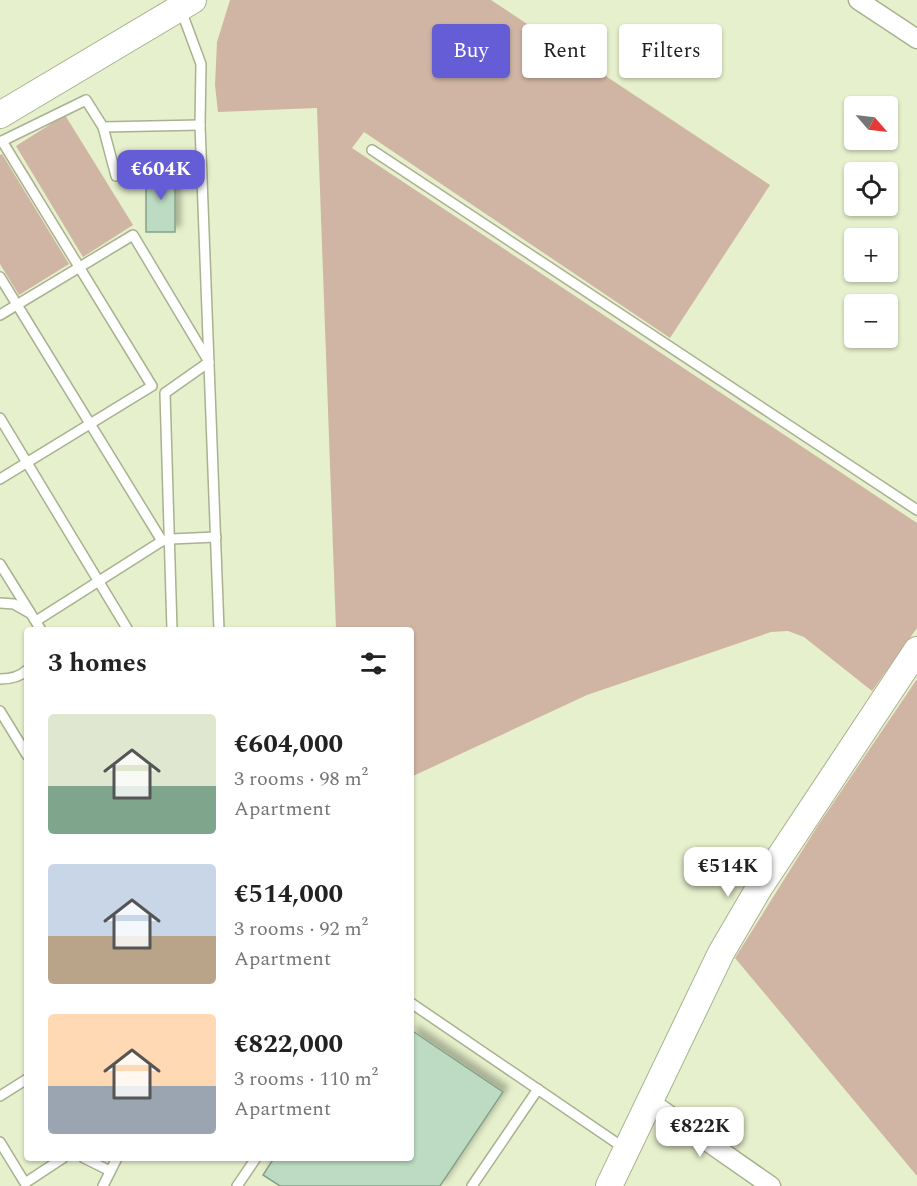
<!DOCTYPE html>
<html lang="en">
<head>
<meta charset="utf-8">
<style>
  body { margin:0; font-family:Spectral,serif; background:#f2f2f2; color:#222; height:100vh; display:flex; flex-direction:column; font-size:22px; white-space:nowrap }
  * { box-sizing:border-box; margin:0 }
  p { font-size:20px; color:#767676 }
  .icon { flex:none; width:33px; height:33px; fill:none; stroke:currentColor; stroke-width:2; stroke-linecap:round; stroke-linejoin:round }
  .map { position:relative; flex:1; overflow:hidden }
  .sheet { position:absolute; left:24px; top:627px; width:390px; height:534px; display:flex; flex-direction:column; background:#fff; border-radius:6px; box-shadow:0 2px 4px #0004 }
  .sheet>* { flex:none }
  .guide { position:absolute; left:432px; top:24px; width:394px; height:54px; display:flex; gap:12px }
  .needle { width:39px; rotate:118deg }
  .controls { position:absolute; left:844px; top:96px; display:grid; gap:12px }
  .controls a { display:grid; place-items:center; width:54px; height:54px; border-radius:6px; background:#fff; box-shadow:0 2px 4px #0004; font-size:30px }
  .price { position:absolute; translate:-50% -51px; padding:0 14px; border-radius:12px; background:#fff; color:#222; font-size:20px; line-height:39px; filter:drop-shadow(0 2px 3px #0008) }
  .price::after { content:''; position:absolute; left:50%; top:36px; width:18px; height:14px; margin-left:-9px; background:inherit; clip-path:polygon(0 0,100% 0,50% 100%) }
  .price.active { background:#655dd6; color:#fff }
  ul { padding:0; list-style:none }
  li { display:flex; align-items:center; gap:18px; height:150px; padding:0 24px }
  li span { display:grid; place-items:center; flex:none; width:168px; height:120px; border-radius:6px; color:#555 }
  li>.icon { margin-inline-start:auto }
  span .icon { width:72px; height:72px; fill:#fffc; stroke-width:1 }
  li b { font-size:26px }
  h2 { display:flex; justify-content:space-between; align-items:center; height:72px; padding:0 24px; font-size:26px }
  .chip { padding:0 21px; border-radius:6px; background:#fff; box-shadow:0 2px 4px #0004; font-size:21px; line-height:54px }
  .chip.active { background:#655dd6; color:#fff }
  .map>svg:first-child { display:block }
  .grass { fill:#d0b5a5 }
  .building { fill:#bcdbc2; stroke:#84a28a; stroke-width:1.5; filter:url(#shadow) }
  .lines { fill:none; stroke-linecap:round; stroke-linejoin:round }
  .lane-casing { stroke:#a9b18f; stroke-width:12 }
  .street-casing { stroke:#a9b18f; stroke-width:21 }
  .secondary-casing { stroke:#a9b18f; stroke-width:28 }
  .lane { stroke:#fff; stroke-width:9 }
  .street { stroke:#fff; stroke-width:18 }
  .secondary { stroke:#fff; stroke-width:26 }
</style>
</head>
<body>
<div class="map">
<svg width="917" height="1186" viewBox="0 0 917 1186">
  <defs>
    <filter id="shadow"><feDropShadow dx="5.5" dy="-5.5" stdDeviation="3" flood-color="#0004"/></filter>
  </defs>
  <rect width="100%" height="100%" fill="#e7f0cc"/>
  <g class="grass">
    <polygon points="230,0 491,0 770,185 670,338 364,132 352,148 917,523 917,628 872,691 804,637 788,631 771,632 587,695 411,777 411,630 336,630 317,108 218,112 215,85 217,42"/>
    <polygon points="65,115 133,225 83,257 16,146"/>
    <polygon points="2,154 69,264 19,295 0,264 0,155"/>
    <polygon points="917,679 917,1176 735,958 817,827"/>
  </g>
  <g class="building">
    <polygon points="175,169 175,232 146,232 146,170"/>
    <polygon points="411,1030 503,1092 440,1186 280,1186 263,1175 274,1158 411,1158"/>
  </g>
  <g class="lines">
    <defs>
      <g id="lane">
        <polyline points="181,10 201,64 200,125 219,630"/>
        <polyline points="103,127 116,176"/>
        <polyline points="0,142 86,100 103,127 200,125"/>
        <polyline points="372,150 917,510"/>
        <polyline points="0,277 162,541"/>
        <polyline points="0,315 133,235 209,362 165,393 172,630"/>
        <polyline points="0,418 128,630"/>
        <polyline points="0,479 152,386 2,141"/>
        <polyline points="0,564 41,630"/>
        <polyline points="0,603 14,604 28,612"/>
        <polyline points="36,621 162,541 171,539 216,537"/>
        <path d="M 0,679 C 10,679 20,677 27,670"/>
        <polyline points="0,711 27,755"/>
        <polyline points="411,1003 624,1148"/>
        <polyline points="0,1096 27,1079"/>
        <polyline points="0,1142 25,1183 63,1158"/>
        <polyline points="84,1158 110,1171"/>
        <polyline points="103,1186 117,1158"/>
        <polyline points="237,1186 256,1158"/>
        <polyline points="472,1186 538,1089"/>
      </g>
      <g id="street">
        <polyline points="858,0 917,39"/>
        <polyline points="649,1101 771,1186"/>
      </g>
      <g id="secondary">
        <polyline points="0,115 193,0"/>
        <polyline points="609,1186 721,953 759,888 917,650"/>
      </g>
    </defs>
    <use href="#lane" class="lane-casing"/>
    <use href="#street" class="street-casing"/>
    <use href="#secondary" class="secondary-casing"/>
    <use href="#lane" class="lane"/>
    <use href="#street" class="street"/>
    <use href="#secondary" class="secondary"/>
  </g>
</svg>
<div class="controls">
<a><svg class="needle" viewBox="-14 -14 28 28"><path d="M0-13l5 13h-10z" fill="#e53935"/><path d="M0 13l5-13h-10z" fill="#767676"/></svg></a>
<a><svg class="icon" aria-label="locate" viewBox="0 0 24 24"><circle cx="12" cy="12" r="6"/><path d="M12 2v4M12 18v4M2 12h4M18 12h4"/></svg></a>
<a>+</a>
<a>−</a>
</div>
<b class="price active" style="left:161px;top:201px">€604K</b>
<b class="price" style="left:728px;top:898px">€514K</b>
<b class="price" style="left:700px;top:1158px">€822K</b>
<div class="guide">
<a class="chip active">Buy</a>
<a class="chip">Rent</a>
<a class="chip">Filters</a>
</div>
<section class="sheet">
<h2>3 homes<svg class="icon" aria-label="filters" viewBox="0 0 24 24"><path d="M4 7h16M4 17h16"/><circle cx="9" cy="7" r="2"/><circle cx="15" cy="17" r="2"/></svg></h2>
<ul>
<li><span style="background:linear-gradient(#dfe7d0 60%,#7fa58c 0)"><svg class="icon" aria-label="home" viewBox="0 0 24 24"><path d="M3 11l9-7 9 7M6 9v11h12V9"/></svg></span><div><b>€604,000</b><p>3 rooms · 98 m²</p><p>Apartment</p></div></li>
<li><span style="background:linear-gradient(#c9d6e8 60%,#b9a48a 0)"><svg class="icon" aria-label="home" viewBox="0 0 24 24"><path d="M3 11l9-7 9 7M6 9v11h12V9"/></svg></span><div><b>€514,000</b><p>3 rooms · 92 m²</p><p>Apartment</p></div></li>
<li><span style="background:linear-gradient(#ffd9b3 60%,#9aa5b1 0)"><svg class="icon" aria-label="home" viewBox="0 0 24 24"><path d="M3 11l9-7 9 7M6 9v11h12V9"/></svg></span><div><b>€822,000</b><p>3 rooms · 110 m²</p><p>Apartment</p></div></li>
</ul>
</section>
</div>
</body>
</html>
